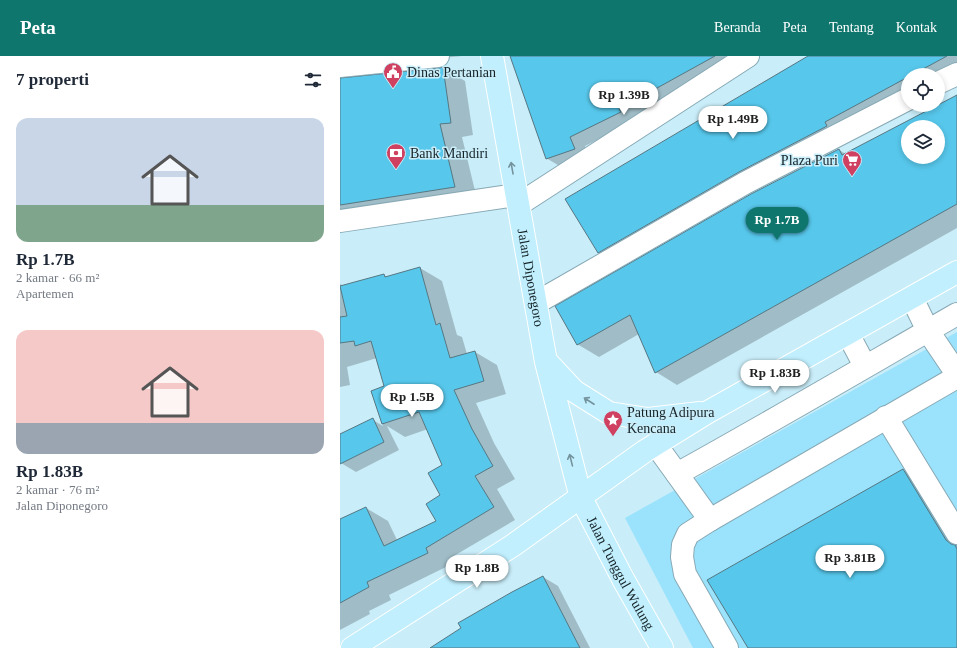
<!DOCTYPE html>
<html lang="id">
<head>
<meta charset="utf-8">
<style>
  body { margin:0; font-family:Georgia,serif; background:#f2f2f3; color:#1f2937; height:100vh; display:flex; flex-direction:column; font-size:15px; white-space:nowrap }
  * { box-sizing:border-box; margin:0 }
  p { font-size:13px; color:#747a83 }
  .icon { flex:none; width:22px; height:22px; fill:none; stroke:currentColor; stroke-width:2; stroke-linecap:round; stroke-linejoin:round }
  .map { position:relative; flex:1; overflow:hidden }
  .details { display:flex; flex-direction:column; background:#fff; width:340px }
  .details>* { flex:none }
  .controls { position:absolute; left:561px; top:12px; display:grid; gap:8px }
  .controls a { display:grid; place-items:center; width:44px; height:44px; border-radius:50%; background:#fff; box-shadow:0 2px 6px #0003; font-size:20px }
  .price { position:absolute; translate:-50% -34px; padding:0 9px; border-radius:14px; background:#fff; color:#222; font-size:13px; line-height:26px; filter:drop-shadow(0 1px 2px #0008) }
  .price::after { content:''; position:absolute; left:50%; top:24px; width:12px; height:9px; margin-left:-6px; background:inherit; clip-path:polygon(0 0,100% 0,50% 100%) }
  .price.on { background:#0f766e; color:#fff }
  ul { padding:0; list-style:none }
  li { display:grid; align-content:center; gap:8px; height:212px; padding:0 16px }
  li span { display:grid; place-items:center; height:124px; border-radius:12px; color:#555 }
  li>.icon { margin-inline-start:auto }
  span .icon { width:72px; height:72px; fill:#fffc; stroke-width:1 }
  li b { font-size:17px }
  h2 { display:flex; justify-content:space-between; align-items:center; height:48px; padding:0 16px; font-size:17px }
  header { display:flex; align-items:center; gap:24px; box-sizing:border-box; height:56px; padding:0 20px; background:#0f766e; color:#fff }
  header strong { font-size:19px }
  nav { display:flex; gap:22px; margin-inline-start:auto; font-size:14px }
  main { display:flex; flex:1; min-height:0 }
  .map>svg:first-child { display:block }
  .green { fill:#9be3fc }
  .shadow { fill:#0003; fill-rule:evenodd }
  .building { fill:#57c8ec; stroke:#567782; fill-rule:evenodd }
  .lines { fill:none; stroke-linecap:round; stroke-linejoin:round }
  .minor-casing { stroke:#87a9b5; stroke-width:24 }
  .major-casing { stroke:#fff; stroke-width:24 }
  .minor { stroke:#fff; stroke-width:22 }
  .major { stroke:#c1effe; stroke-width:22 }
  .oneway { stroke:#74939d }
  .labels { text-anchor:middle; stroke-width:3; stroke-linejoin:round; paint-order:stroke }
  .poi-label { font-size:14px; fill:#152327; stroke:#c9edf9; text-anchor:start }
  .street-label { font-size:14px; fill:#152327; stroke:#c9edf9 }
</style>
</head>
<body>
<header>
<strong>Peta</strong>
<nav><a>Beranda</a><a>Peta</a><a>Tentang</a><a>Kontak</a></nav>
</header>
<main>
<section class="details">
<h2>7 properti<svg class="icon" aria-label="filters" viewBox="0 0 24 24"><path d="M4 7h16M4 17h16"/><circle cx="9" cy="7" r="2"/><circle cx="15" cy="17" r="2"/></svg></h2>
<ul>
<li><span style="background:linear-gradient(#c9d6e8 70%,#7fa58c 0)"><svg class="icon" aria-label="home" viewBox="0 0 24 24"><path d="M3 11l9-7 9 7M6 9v11h12V9"/></svg></span><div><b>Rp 1.7B</b><p>2 kamar · 66 m²</p><p>Apartemen</p></div></li>
<li><span style="background:linear-gradient(#f6c9c9 75%,#9aa5b1 0)"><svg class="icon" aria-label="home" viewBox="0 0 24 24"><path d="M3 11l9-7 9 7M6 9v11h12V9"/></svg></span><div><b>Rp 1.83B</b><p>2 kamar · 76 m²</p><p>Jalan Diponegoro</p></div></li>
</ul>
</section>
<div class="map">
<svg width="617" height="592" viewBox="0 0 617 592">
  <rect width="100%" height="100%" fill="#c9edf9"/>
  <polygon class="green" points="617,276 617,592 353,592 285,462"/>
  <g class="shadow">
    <polygon points="0,0 122,0 21,10 11,17 10,23 103,12 125,25 133,79 122,81 137,143 0,165"/>
    <polygon points="176,0 385,0 387,12 296,65 245,90 250,102 223,112 206,102"/>
    <polygon points="470,0 617,0 617,18 568,19 568,45 280,209 258,196"/>
    <path d="M 617,40 L 617,172 L 337,329 L 316,316 L 299,278 L 259,301 L 237,288 L 499,94 L 506,98 ZM 568,71 L 598,71 L 598,101 L 568,101 Z"/>
    <polygon points="80,212 102,225 117,279 122,281 127,298 135,296 157,309 166,338 136,347 154,387 175,423 157,433 175,464 107,504 110,509 49,539 51,544 29,555 30,558 0,574 0,464 26,452 48,465 57,484 97,465 102,440 104,410 88,373 65,381 47,370 59,394 16,416 1,407 0,380 33,364 43,370 32,335 46,331 37,302 7,311 10,329 0,331 0,228 4,230 44,219 47,221"/>
    <polygon points="563,414 589,429 617,474 617,592 409,592"/>
    <polygon points="203,521 218,530 250,592 92,592"/>
  </g>
  <g class="building">
    <polygon points="170,0 375,0 279,53 281,56 230,81 235,93 206,103"/>
    <polygon points="468,0 607,0 572,19 568,19 568,21 485,66 487,70 399,116 258,197 225,143"/>
    <polygon points="103,11 111,67 100,68 115,131 0,149 0,22 99,12"/>
    <path d="M 617,39 L 617,148 L 315,317 L 290,259 L 237,289 L 215,250 L 411,138 L 499,93 L 502,99 ZM 568,71 L 598,71 L 598,101 L 568,101 Z"/>
    <polygon points="80,211 96,269 100,267 110,302 135,295 144,325 114,334 132,373 153,410 135,420 154,451 86,492 88,497 27,526 29,531 0,547 0,463 26,451 44,490 96,465 86,448 100,439 88,417 102,409 79,356 42,368 31,335 44,330 31,285 15,290 14,285 0,287 0,261 7,260 0,230 44,218 45,221"/>
    <polygon points="33,362 44,386 0,408 0,378"/>
    <polygon points="563,413 606,484 611,488 615,489 617,493 617,592 408,592 367,524"/>
    <polygon points="203,520 240,592 90,592 121,572 118,567 172,536"/>
  </g>
  <g class="lines">
    <defs>
      <g id="minor">
        <polyline points="0,10 98,0"/>
        <polyline points="598,27 617,18"/>
        <polyline points="178,149 408,0"/>
        <polyline points="0,165 176,139"/>
        <polyline points="572,242 588,275 617,318"/>
        <polyline points="196,247 405,127 568,43"/>
        <polyline points="508,278 525,310"/>
        <polyline points="546,361 617,477"/>
        <path d="M 316,389 L 337,418 C 431,366 523,312 617,258"/>
        <polyline points="337,418 370,464 617,321"/>
        <polyline points="370,464 348,478 343,489 342,501 345,518 387,592"/>
      </g>
      <g id="major">
        <path id="s1" d="M 152,0 L 206,306 L 241,442 L 283,523 L 322,592"/>
        <polyline points="207,306 234,335 269,357 308,363 360,357"/>
        <polyline points="12,592 172,490 305,395 368,356 617,216"/>
      </g>
    </defs>
    <use href="#minor" class="minor-casing"/>
    <use href="#major" class="major-casing"/>
    <use href="#minor" class="minor"/>
    <use href="#major" class="major"/>
  </g>
  <defs><path id="oneway-shaft" d="M-6 0H5M1.5-3L5.5 0L1.5 3" fill="none" stroke-width="1.6" stroke-linecap="round" stroke-linejoin="round"/></defs>
  <g class="oneway">
    <use href="#oneway-shaft" transform="translate(172 112) rotate(-100)"/>
    <use href="#oneway-shaft" transform="translate(249 345) rotate(-147)"/>
    <use href="#oneway-shaft" transform="translate(231 404) rotate(-104)"/>
  </g>
  <defs>
    <symbol id="civic-pin" viewBox="-11 -11 22 30"><path d="M0 17L-7.5 6A9.5 9.5 0 1 1 7.5 6Z" fill="#d04060" stroke="#c9edf9"/><path d="M-.6-6.5H3V-4.5H.6V-3L4-1V1h2V6H-6V1h2V-1L-.6-3ZM-1.2 2.5V6h2.4V2.5Z" fill="#fff"/></symbol>
    <symbol id="bank-pin" viewBox="-11 -11 22 30"><path d="M0 17L-7.5 6A9.5 9.5 0 1 1 7.5 6Z" fill="#d04060" stroke="#c9edf9"/><path d="M-6-4H6V4H-6ZM0-2.3a2.3 2.3 0 1 0 0 4.6a2.3 2.3 0 1 0 0-4.6Z" fill="#fff"/></symbol>
    <symbol id="supermarket-pin" viewBox="-11 -11 22 30"><path d="M0 17L-7.5 6A9.5 9.5 0 1 1 7.5 6Z" fill="#d04060" stroke="#c9edf9"/><path d="M-6-5.5h2.5l.6 2H6L4.5 2H-2.5L-4.4-4H-6ZM-1.5 3.2a1.3 1.3 0 1 0 .1 0ZM3 3.2a1.3 1.3 0 1 0 .1 0Z" fill="#fff"/></symbol>
    <symbol id="sight-pin" viewBox="-11 -11 22 30"><path d="M0 17L-7.5 6A9.5 9.5 0 1 1 7.5 6Z" fill="#d04060" stroke="#c9edf9"/><path d="M0-6L1.8-2.2L6-1.7L2.9 1.2L3.7 5.4L0 3.3L-3.7 5.4L-2.9 1.2L-6-1.7L-1.8-2.2Z" fill="#fff"/></symbol>
  </defs>
  <g fill-rule="evenodd">
    <use href="#civic-pin" x="42" y="5" width="22" height="30"/>
    <use href="#bank-pin" x="45" y="86" width="22" height="30"/>
    <use href="#supermarket-pin" x="501" y="93" width="22" height="30"/>
    <use href="#sight-pin" x="262" y="353" width="22" height="30"/>
  </g>
  <g class="labels">
    <g class="poi-label">
      <text x="67" y="21">Dinas Pertanian</text>
      <text x="70" y="102">Bank Mandiri</text>
      <text x="498" y="109" text-anchor="end">Plaza Puri</text>
      <text x="287" y="361">Patung Adipura<tspan x="287" dy="16">Kencana</tspan></text>
    </g>
    <g class="street-label">
      <text dy="5" stroke="none"><textPath href="#s1" startOffset="225">Jalan Diponegoro</textPath></text>
      <text dy="5" stroke="none"><textPath href="#s1" startOffset="536">Jalan Tunggul Wulung</textPath></text>
    </g>
  </g>
</svg>
<div class="controls">
<a><svg class="icon" aria-label="locate" viewBox="0 0 24 24"><circle cx="12" cy="12" r="6"/><path d="M12 2v4M12 18v4M2 12h4M18 12h4"/></svg></a>
<a><svg class="icon" aria-label="layers" viewBox="0 0 24 24"><path d="M12 4l9 5-9 5-9-5zM3 14l9 5 9-5"/></svg></a>
</div>
<b class="price" style="left:284px;top:60px">Rp 1.39B</b>
<b class="price" style="left:393px;top:84px">Rp 1.49B</b>
<b class="price on" style="left:437px;top:185px">Rp 1.7B</b>
<b class="price" style="left:435px;top:338px">Rp 1.83B</b>
<b class="price" style="left:72px;top:362px">Rp 1.5B</b>
<b class="price" style="left:510px;top:523px">Rp 3.81B</b>
<b class="price" style="left:137px;top:533px">Rp 1.8B</b>
</div>
</main>
</body>
</html>
